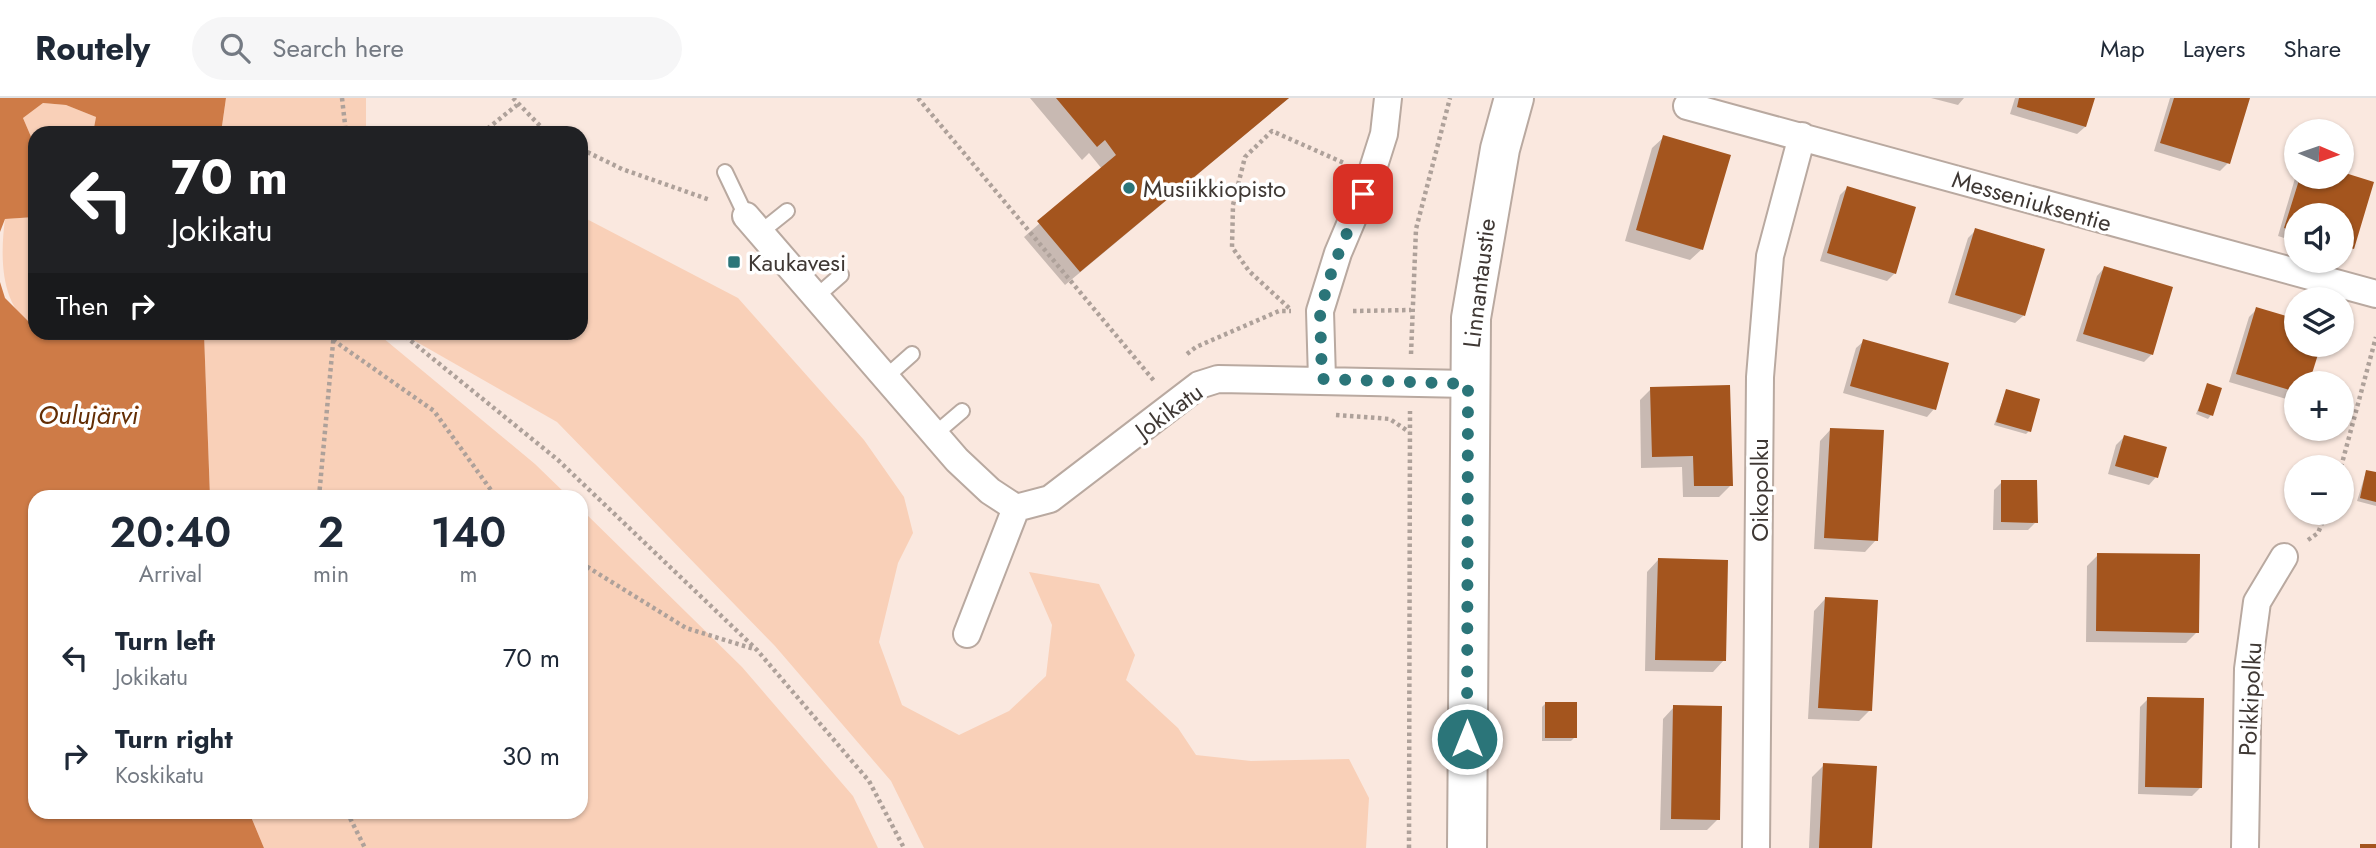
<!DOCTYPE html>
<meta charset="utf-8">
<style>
:root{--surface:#fff;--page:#f6f6f7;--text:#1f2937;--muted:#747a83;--line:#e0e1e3}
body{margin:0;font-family:Jost,sans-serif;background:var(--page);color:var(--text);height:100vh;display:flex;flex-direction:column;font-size:26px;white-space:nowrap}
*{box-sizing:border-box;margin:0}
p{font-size:23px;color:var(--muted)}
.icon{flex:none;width:38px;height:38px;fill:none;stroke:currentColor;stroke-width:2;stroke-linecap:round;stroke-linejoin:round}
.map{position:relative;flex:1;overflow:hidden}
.details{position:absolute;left:28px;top:392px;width:560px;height:329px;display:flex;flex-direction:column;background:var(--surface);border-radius:21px;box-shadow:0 2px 5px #0004}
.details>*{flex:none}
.banner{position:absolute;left:28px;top:28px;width:560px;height:214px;border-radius:21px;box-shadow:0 2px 5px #0004;background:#202124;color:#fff;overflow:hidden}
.needle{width:46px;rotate:92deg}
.controls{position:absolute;left:2284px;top:21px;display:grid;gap:14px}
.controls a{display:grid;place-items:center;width:70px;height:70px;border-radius:50%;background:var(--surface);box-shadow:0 2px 5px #0004;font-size:35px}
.pin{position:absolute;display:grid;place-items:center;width:60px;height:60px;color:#fff;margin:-30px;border-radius:14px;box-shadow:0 4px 10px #0006}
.me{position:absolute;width:77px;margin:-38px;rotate:0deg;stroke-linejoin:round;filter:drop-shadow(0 0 5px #0008)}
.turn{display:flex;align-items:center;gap:24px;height:147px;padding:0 28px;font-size:32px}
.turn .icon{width:91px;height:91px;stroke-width:2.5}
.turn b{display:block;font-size:49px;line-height:60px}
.then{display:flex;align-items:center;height:66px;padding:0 28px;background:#0003;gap:14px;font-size:26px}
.eta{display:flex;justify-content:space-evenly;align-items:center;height:119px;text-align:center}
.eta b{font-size:42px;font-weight:600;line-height:49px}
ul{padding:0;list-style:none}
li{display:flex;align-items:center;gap:21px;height:98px;padding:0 28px}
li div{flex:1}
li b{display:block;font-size:26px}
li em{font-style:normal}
header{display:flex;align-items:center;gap:42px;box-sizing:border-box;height:98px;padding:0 35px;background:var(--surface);border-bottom:2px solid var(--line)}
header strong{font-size:33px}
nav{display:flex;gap:38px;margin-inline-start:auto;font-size:24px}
.search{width:490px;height:63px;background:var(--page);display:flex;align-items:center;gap:18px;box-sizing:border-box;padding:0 24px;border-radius:38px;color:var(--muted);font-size:26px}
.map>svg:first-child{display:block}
.green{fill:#f9d0b8}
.water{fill:#ce7b47}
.shadow{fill:#0003}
.building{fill:#a4551e}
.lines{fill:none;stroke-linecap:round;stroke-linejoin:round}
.lane-casing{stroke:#b9a9a0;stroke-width:18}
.street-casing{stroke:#b9a9a0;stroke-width:30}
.secondary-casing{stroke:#b9a9a0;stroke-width:42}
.path{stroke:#aea19a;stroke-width:4.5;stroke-dasharray:3.5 3.5;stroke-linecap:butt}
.lane{stroke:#fff;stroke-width:14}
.street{stroke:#fff;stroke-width:26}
.secondary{stroke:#fff;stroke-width:38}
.route{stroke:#2b7579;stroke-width:12;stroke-dasharray:0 21.6}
.poi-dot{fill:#2b7579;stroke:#fff;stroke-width:2.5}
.labels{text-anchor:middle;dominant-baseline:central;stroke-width:7;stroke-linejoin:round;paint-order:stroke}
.poi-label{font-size:24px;fill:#3f3834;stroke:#fff;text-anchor:start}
.street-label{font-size:24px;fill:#3f3834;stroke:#fff}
.water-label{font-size:26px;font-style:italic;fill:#632d04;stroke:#fff}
</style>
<header>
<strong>Routely</strong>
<div class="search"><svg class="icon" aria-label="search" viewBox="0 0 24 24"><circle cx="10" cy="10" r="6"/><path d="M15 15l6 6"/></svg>Search here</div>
<nav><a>Map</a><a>Layers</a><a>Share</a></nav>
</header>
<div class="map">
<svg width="2376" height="750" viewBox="0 0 2376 750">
<rect width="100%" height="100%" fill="#fae8df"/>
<!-- green -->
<path class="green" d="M226,0h140v35h-145z
M43,5l23,2 30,12 -3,16h-58v13l-12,-28z
M581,118l157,82 126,142 40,57 9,36 -15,30 -19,79 23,63 57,30 50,-24 37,-35 6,-51 -23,-53 70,12 36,71 -9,25 52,48 18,27 55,6 98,-2 20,39 -3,50h-442l-33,-67 -116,-135 -218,-224 -156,-89 180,-1z
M35,119v111c-35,-21 -35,-71 -30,-109z
M204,235h173l158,131 34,33h-359z
M581,411l161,158 111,129 25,52h-614l-15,-36h332z"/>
<!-- water -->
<path class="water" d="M0,0h226l-5,35h-128l3,-16 -30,-12 -23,-2 -20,15 12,28v71l-30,2 -5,13z
M0,184l5,16 30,30v4l169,1 6,164h-175v315h214l15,36h-264z"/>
<!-- shadow -->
<path class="shadow" d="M1030,0h259l-224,187 -41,-48 78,-68 -13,-16 -7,7z
M1931,0h33l-6,7z
M2015,0h78l-8,29 -8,7 -67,-20z
M2170,0h78l-20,65 -8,8 -66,-20z
M1664,39l38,112 -12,11 -65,-19 27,-93z
M2342,76l30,9 -20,65 -8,8 -2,-1v-40h-46v27l-18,-6 18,-61 46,2z
M1847,90l48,85 -8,8 -67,-20 20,-66z
M1976,132l67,20 -20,66 -8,7 -67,-20 20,-65z
M2104,170l48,86 -8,8 -68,-21 21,-65z
M2257,211l39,12v24h23l-11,38h-12v19l-67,-20 20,-65z
M1864,243l70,68 -7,8 -84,-24 13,-45z
M2208,287l3,30 -3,4 -12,-5z
M1651,291l80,96 -12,12h-36l-1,-30 -41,1 -1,-68z
M2006,293l23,40 -3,3 -32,-9z
M1831,331l45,111 -11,12 -51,-3 6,-108z
M2124,339l32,40 -7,8 -41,-11 8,-29z
M2366,374l10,2v32l-19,-5z
M2002,384l34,40 -8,8h-35l1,-40z
M2098,457l99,77 -11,11 -100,-1 1,-76z
M1658,462l66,100 -11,12 -68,-1 2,-99z
M1825,501l45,111 -11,11 -51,-2 6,-108z
M2148,601l52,89 -8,8 -54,-2 2,-87z
M1546,605l29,34 -4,4h-29v-34z
M1674,609l44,112 -11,11h-47l3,-111z
M1824,667l47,83h-62l3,-71z"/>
<!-- building -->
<path class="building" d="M1056,0h233l-209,174 -43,-51 79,-66 -11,-15 -8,7z
M2019,0h76l-9,29 -69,-20z
M2174,0h76l-20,66 -70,-21z
M1663,37l68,20 -28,95 -67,-20z
M2342,74l32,10 -20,67 -12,-4v-30h-46v17l-12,-4 16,-51h42z
M1847,88l69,21 -20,67 -69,-21z
M1975,130l70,21 -20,67 -70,-21z
M2104,168l69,21 -20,68 -70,-21z
M2256,209l40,12v26h25l-12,38h-13v9l-60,-18z
M1863,241l86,24 -13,47 -86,-24z
M2207,285l15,5 -9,28 -15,-5z
M1730,287l3,101h-39l-1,-30 -41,1 -2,-70z
M2006,291l34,10 -9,33 -35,-10z
M1830,330l54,2 -6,111 -54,-3z
M2124,337l43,12 -9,31 -43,-12z
M2366,372l10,2v30l-16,-4z
M2001,382h36l1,43 -37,-1z
M2097,455l103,1 -1,79 -103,-2z
M1658,460l70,2 -2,101 -71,-1z
M1825,499l53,3 -6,111 -54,-3z
M2147,599l57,1 -2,90 -57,-1z
M1545,604h32v36h-32z
M1673,607l49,1 -2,114 -49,-1z
M1823,665l54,3 -5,82h-53z
M2360,746h16v4h-16z"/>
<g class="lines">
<defs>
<path id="lane" d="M725,74l21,44
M762,133l25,-20
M817,198l24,-21
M886,279l26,-23
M935,336l27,-23"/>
<path id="street" d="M1687,8l689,188
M746,118l211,244 33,31 26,17
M1322,281l-2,-68 18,-58 33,-78 13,-41 4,-36
M967,536l49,-126 34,-9 149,-114 19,-6 250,5
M1756,750l4,-471 10,-121 32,-120
M2245,750l3,-179 9,-67 27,-45"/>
<path id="secondary" d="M1467,750l4,-530 29,-169 14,-51"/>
</defs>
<!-- lane casing -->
<use href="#lane" class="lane-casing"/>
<!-- street casing -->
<use href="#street" class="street-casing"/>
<!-- secondary casing -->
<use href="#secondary" class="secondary-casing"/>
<!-- path -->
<path class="path" d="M342,0l4,35
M513,0l34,35
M918,0l237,284
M482,35l35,-28
M581,51l41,20 88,31
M1289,210l-40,-37 -17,-24 1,-42 12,-48 27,-26 72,32
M1353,213l58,-1
M400,234l158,128 199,190 112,131 35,67
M333,242l101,71 62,86
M1187,256l9,-7 83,-36h12
M1411,256l5,-125 34,-131
M1336,317l54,4 19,13
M2341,369l35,-130
M319,399l15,-165
M2308,442l10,-7 8,-20
M581,465l105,65 68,21
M347,714l18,36
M1409,750l1,-437"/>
<!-- lane -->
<use href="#lane" class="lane"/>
<!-- street -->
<use href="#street" class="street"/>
<!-- secondary -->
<use href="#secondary" class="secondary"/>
</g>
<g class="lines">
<!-- route -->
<path class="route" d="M1363,96l-30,73 -13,44 2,68 146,5 -1,355"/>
</g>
<!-- markers -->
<g class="poi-dot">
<circle cx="1129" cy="90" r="7"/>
<rect x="727" y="157" width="14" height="14" rx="3.5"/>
</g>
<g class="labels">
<!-- poi labels -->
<g class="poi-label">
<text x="1143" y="90">Musiikkiopisto</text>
<text x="748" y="164">Kaukavesi</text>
</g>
<!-- street labels -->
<g class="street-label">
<text transform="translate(2032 103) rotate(16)">Messeniuksentie</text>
<text transform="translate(1479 185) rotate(-83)">Linnantaustie</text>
<text transform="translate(1169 313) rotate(-36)">Jokikatu</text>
<text transform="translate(1759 392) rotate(-90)">Oikopolku</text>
<text transform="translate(2250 601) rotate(-87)">Poikkipolku</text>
</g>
<!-- water labels -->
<g class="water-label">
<text x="88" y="317">Oulujärvi</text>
</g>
</g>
</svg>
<div class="controls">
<a><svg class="needle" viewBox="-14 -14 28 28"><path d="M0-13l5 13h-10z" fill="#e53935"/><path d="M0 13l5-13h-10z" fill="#747a83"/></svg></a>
<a><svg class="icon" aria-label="sound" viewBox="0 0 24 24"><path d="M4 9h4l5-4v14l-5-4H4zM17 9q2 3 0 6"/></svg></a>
<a><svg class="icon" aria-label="layers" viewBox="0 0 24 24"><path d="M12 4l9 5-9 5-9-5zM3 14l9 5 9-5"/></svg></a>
<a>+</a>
<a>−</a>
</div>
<div class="pin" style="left:1363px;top:96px;background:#d93025"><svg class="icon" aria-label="arrive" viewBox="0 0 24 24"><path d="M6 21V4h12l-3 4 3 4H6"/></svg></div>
<svg class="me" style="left:1467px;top:641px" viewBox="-20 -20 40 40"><circle r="17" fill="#2b7579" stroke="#fff" stroke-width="3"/><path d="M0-11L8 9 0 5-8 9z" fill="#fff"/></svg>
<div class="banner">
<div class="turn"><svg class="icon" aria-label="left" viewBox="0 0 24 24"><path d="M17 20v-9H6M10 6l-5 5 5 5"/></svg><div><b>70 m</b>Jokikatu</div></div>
<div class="then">Then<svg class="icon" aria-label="right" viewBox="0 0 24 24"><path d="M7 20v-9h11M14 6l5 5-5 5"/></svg></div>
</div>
<section class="details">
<div class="eta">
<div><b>20:40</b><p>Arrival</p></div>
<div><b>2</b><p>min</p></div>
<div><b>140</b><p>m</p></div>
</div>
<ul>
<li><svg class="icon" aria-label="left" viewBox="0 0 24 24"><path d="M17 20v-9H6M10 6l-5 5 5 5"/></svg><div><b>Turn left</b><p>Jokikatu</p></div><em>70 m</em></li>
<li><svg class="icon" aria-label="right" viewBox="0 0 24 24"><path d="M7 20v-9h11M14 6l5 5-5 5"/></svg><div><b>Turn right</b><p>Koskikatu</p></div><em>30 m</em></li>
</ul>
</section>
</div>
